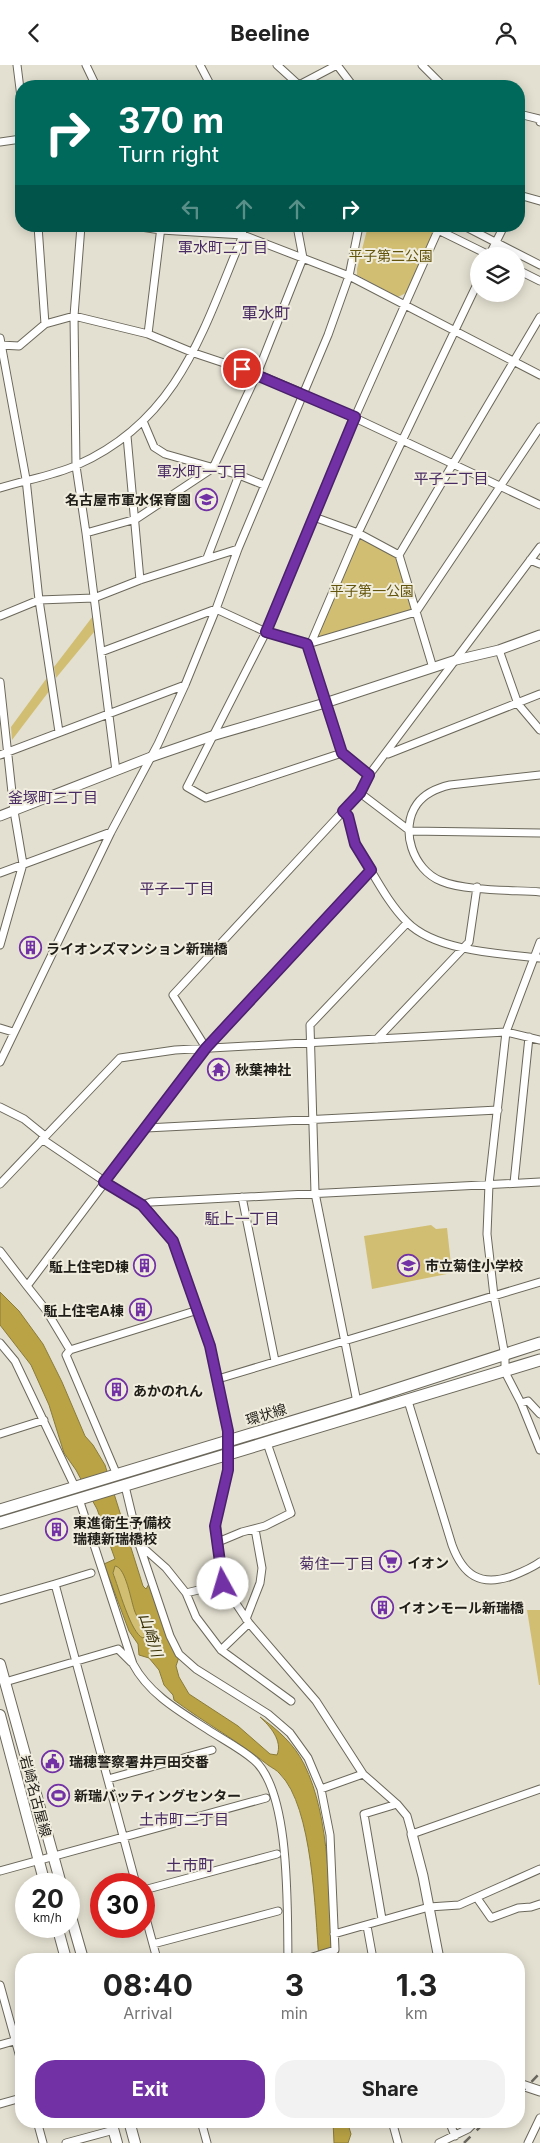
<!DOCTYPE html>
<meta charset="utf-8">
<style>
:root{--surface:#fff;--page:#f2f2f2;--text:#222;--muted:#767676;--accent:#7231a5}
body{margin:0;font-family:Inter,"Noto Sans JP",sans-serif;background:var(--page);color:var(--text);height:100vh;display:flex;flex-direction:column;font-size:19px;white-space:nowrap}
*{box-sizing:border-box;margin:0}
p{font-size:16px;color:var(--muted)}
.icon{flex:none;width:28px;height:28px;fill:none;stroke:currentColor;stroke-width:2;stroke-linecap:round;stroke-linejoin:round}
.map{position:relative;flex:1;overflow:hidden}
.panel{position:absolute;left:15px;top:1888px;width:510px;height:175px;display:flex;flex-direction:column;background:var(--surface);border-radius:20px;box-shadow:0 2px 12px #0003}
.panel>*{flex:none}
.guide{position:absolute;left:15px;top:15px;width:510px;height:152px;border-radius:20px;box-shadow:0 2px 12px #0003;background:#00695c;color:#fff;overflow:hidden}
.controls{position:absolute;left:470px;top:182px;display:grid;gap:10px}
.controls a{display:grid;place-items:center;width:55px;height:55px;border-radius:50%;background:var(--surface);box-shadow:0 2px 12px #0003;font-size:25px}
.speed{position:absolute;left:15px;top:1808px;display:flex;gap:10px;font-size:25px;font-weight:700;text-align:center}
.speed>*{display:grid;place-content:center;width:65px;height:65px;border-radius:50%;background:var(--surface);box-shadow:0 2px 12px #0003;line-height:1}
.speed small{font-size:12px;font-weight:400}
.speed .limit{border:8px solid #d22;background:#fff;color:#111}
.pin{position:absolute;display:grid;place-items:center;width:42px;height:42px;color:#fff;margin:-21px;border:2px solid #fff;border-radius:50%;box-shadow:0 1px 5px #0007}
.me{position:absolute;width:55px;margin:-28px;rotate:354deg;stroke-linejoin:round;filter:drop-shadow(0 0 4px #0008)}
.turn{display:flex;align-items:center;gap:18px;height:105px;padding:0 20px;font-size:22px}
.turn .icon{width:65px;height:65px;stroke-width:2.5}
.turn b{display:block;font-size:35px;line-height:42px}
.lanes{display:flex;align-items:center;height:48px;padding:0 20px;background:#0003;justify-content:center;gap:25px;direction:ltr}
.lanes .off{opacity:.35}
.eta{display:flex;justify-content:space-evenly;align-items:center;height:85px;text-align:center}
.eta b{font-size:30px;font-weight:700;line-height:35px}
.action{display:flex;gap:10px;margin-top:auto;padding:10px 20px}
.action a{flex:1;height:58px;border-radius:20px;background:var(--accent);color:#fff;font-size:20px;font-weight:700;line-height:58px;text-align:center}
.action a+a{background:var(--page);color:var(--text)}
header{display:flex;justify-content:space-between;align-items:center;height:65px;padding:0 20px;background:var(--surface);font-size:22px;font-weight:700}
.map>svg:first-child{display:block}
.green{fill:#d1be72}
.water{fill:#b9a345;stroke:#8b7b38;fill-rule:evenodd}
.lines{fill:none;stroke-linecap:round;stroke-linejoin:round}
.minor-casing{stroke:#6b685b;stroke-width:9}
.tertiary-casing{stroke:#6b685b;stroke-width:11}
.secondary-casing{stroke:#6b685b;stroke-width:12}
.primary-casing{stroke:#6b685b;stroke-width:13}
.minor{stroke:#fff;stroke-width:7}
.tertiary{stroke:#fff;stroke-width:9}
.secondary{stroke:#fff;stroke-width:10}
.primary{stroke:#fff;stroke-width:11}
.rail{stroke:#6a675f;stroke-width:2.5;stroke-dasharray:9 9;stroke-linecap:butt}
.route-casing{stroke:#4a206b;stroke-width:12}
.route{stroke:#7231a5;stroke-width:9}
.labels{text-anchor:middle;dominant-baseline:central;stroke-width:4;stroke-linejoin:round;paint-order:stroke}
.park-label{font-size:14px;fill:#64550c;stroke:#f0edde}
.poi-label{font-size:14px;font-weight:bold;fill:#201e19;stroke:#f0edde;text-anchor:start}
.street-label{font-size:14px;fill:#201e19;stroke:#f0edde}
.neighbourhood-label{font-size:15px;fill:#492b64;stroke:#f0edde}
.water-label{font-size:15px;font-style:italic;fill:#393006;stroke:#f0edde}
.quarter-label{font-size:16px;fill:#492b64;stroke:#f0edde}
</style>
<header><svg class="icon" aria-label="back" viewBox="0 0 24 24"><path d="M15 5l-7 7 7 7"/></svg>Beeline<svg class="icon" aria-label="person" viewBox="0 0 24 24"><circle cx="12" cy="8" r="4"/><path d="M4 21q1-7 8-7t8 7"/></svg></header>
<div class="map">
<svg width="540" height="2078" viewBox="0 0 540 2078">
<rect width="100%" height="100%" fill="#e3e0d1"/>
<!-- green -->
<path class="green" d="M368,161h58l6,3 1,6 -27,58 -8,4 -41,-22v-6z
M358,471l40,21 16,55 -101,30z
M93,551l1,16 -38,46 -2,-11z
M49,610l1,15 -38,50 -1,-13z
M431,1160l5,4 11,-1 5,45 -80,16 -8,-53z
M117,1500c11,9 13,31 17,44 3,9 9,17 12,26l-3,3c-12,-3 -28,-56 -30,-69z
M527,1545h13v75h-1z"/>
<!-- water -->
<path class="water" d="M0,1227l19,19 24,33 19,38 23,54 8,9 12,20 38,121 3,3 3,-5 30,73 -3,9 3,11 10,17 49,32 32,28 7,1c6,-14 -7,-29 -17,-38 18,13 34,27 44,47 27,54 25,135 28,195h-13c-4,-46 -6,-152 -39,-185 -3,-4 -8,-6 -12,-9 -30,-24 -63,-42 -94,-65l-1,-5 -9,-10 -5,-15 -10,-12 -10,-3 -1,-11 -9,-13 -25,-67 11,-5 -18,-50 -21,-39 -12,-17 -15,-48 -18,-40 -31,-40zM115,1501c11,1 16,36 20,46 3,8 9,15 11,23l-3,3c-12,-4 -25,-52 -30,-65z
M333,2056h14l4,13 -3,9h-14z"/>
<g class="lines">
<defs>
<path id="minor" d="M17,0l4,32
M86,0l10,21
M200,0l11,21
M277,0l23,21
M422,0l21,21
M297,21l40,-21 16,21
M519,49l20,5 1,3
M0,77l21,-3
M519,130l21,6
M38,161l7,98
M81,161l-7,90 2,150 10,67
M134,161l27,4 82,5 106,41 191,99
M430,161l61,30
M464,161l76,39
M489,191l15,-30
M516,204l24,12
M148,269l13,-107
M0,273l26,141 13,121 20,132
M0,280l19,1 26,-22 29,-8 74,18 46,19 63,21 45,19 238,112
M143,356l11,26 11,7 74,21 25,10
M127,371l13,144
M0,423c25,-8 53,-12 77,-23 102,-45 126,-135 166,-230l-2,-9
M314,452l44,16 41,22 34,113
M399,490l141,-238
M207,493l32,-83
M530,495l10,4
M0,551l39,-16 55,-2 46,-18 98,-31
M311,578l105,-31 124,-185
M307,579l4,-1 47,-110 121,-253
M307,579l35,109 27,22
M499,585l19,54 22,26
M101,587l115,-43 50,23 41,12
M0,617l14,129 9,53 -23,81
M342,688l-136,45 -19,-11 79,-155 89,-215 85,-191
M388,689l152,-60
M0,690l185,-70
M116,706l-30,-238 50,-14 77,-51 44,-94 46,-116 -6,-32
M540,710l-90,10c-13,3 -25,8 -33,19 -18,25 -4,66 24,77 23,10 72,9 99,11
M360,728l50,38 130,2
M343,746c9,10 10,32 19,45 14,22 26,47 45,66 28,29 94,32 133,36
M0,808l111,-41
M540,877l-34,90 -17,152 -2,50 7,62 11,60v16l16,31 19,47
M0,963l13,4
M377,974l92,-97 8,-55
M206,983l165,-178
M0,997l111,-230 47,-88 27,-59 31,-76 22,-60 90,-214 21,-59 10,-50
M0,1042l24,12 21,17
M146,1063l352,-18
M42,1074l108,73 23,29 25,69
M514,1118l15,-146
M0,1119l120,-126 55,-8 331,-18 34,8
M242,1132l33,164
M142,1140l9,-3 389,-20
M0,1186l27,35
M0,1278l15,18 60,126
M70,1285l-24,-40 -19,-24 179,-238 -33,-53 187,-202 9,-18 171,-228
M218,1314l322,-97
M408,1336l44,144c11,30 28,42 60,31 10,-4 20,-8 28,-14
M357,1337l-42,-209 -5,-168 97,-102
M521,1338l7,-2 12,13
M0,1369l44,-14
M117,1410l-51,-120 4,-5 128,-40 12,36 18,85v39l-12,49 7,65 26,39 67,78 47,73 34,30 10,12 5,18 128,-45
M125,1421l14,58 31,92 9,18 17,15 72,45 22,19 18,25 13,31 9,46 5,115 -29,9
M79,1434l54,165c16,30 46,47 74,65 15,10 33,19 47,31 37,32 33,151 34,199
M218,1477l24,-10 23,-6 26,-13 -24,-70
M139,1479l27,24 20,25 10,24 25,33 70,51
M55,1519l36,-11
M186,1528l37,-9
M0,1535l55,-16 81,300
M246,1554l14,-36 2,-15 -7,-39
M221,1585l28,-27
M5,1617l113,-33 13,13
M108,1714l104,-29
M321,1724l42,-15
M0,1806l266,-73
M144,1825l133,-36
M477,1833l14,20 27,-10 13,-1 9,-3
M144,1846l13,48
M382,1854l-18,-105 33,-10
M367,1861l6,33
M334,1869l95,-27 30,-2 81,-36
M153,1879l125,-33
M0,1920l21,76
M0,1980l21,-6
M0,2039l21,-6
M37,2056l6,22
M201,2056l6,22
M392,2056l6,22
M449,2056l6,15
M66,2078l48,-13
M439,2078l29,-14 8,-8
M528,2078l12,-25"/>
<path id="tertiary" d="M0,751l151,-59 61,-21 113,-33 131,-43 43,-10 41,-15
M412,1769l11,42 16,83
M519,2019l21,7"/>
<path id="secondary" d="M0,1599l61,220
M0,1650l45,169
M69,1845l14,49
M57,1861l9,33
M111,2056l6,22
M129,2056l6,22"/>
<path id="primary" d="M0,1445l357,-108 183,-59
M0,1458l540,-163"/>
</defs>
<!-- minor casing -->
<use href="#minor" class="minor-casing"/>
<!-- tertiary casing -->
<use href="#tertiary" class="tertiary-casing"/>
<!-- secondary casing -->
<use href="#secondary" class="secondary-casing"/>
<!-- primary casing -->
<use href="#primary" class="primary-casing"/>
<!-- minor -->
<use href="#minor" class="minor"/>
<!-- tertiary -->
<use href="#tertiary" class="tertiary"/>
<!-- secondary -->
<use href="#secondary" class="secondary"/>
<!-- primary -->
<use href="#primary" class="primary"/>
<!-- rail -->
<path class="rail" d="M519,2030l21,-22
M464,2078l22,-22"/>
</g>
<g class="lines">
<defs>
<path id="route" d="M223,1519l-8,-58 13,-56v-39l-18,-85 -37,-105 -31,-36 -38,-23 102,-134 165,-178 -16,-26 -7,-28 -5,-5 17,-18 9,-18 -27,-22 -35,-109 -41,-12 89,-215 -113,-48"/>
</defs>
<!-- route casing -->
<use href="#route" class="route-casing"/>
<!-- route -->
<use href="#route" class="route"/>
</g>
<!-- icons -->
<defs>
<symbol id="school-ring" viewBox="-11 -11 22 22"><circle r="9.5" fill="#f0edde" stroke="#7231a5" stroke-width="1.5"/><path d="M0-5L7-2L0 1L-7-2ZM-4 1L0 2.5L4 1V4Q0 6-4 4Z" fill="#7231a5"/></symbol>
<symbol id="building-ring" viewBox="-11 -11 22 22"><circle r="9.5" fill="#f0edde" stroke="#7231a5" stroke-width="1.5"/><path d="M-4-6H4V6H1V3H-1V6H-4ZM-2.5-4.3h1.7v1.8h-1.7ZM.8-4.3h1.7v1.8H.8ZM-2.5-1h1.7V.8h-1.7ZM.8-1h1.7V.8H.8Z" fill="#7231a5"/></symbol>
<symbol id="temple-ring" viewBox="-11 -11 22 22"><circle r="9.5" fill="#f0edde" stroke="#7231a5" stroke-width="1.5"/><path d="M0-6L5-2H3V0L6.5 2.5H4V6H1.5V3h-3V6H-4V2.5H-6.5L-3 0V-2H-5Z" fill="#7231a5"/></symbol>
<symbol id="supermarket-ring" viewBox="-11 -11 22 22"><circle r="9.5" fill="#f0edde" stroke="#7231a5" stroke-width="1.5"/><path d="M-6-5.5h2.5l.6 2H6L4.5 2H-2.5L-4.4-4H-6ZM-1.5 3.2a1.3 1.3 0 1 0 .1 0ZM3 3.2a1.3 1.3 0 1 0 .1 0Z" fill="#7231a5"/></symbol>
<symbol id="civic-ring" viewBox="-11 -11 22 22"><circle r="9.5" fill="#f0edde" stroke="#7231a5" stroke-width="1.5"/><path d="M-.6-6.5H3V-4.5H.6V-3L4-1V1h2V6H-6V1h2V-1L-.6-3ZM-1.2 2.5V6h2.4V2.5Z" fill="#7231a5"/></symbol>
<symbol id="stadium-ring" viewBox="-11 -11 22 22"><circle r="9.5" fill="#f0edde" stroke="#7231a5" stroke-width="1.5"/><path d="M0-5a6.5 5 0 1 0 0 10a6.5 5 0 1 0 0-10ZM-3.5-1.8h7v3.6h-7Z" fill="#7231a5"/></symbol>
</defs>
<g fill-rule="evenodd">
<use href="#school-ring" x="194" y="422" width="25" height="25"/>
<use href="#building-ring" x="18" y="870" width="25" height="25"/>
<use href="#temple-ring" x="206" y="992" width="25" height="25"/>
<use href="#school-ring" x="396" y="1188" width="25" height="25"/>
<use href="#building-ring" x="132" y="1188" width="25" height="25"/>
<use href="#building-ring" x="128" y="1232" width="25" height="25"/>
<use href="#building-ring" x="104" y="1312" width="25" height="25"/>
<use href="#building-ring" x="44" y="1452" width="25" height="25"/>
<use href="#supermarket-ring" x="378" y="1484" width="25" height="25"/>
<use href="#building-ring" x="370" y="1530" width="25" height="25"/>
<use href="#civic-ring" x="40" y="1684" width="25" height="25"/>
<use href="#stadium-ring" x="46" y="1718" width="25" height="25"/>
</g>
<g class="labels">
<!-- park labels -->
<g class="park-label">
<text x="391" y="190">平子第二公園</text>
<text x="372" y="525">平子第一公園</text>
</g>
<!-- poi labels -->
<g class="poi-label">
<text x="191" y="434" text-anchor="end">名古屋市軍水保育園</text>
<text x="46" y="883">ライオンズマンション新瑞橋</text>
<text x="235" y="1004">秋葉神社</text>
<text x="425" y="1200">市立菊住小学校</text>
<text x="129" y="1201" text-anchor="end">駈上住宅D棟</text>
<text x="124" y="1245" text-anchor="end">駈上住宅A棟</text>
<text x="133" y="1325">あかのれん</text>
<text x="73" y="1457">東進衛生予備校<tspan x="73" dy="16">瑞穂新瑞橋校</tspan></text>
<text x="407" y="1497">イオン</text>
<text x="398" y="1542">イオンモール新瑞橋</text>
<text x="69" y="1696">瑞穂警察署井戸田交番</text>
<text x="74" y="1730">新瑞バッティングセンター</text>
</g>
<!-- street labels -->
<g class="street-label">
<text transform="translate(266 1349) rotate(-17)">環状線</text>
<text transform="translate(36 1731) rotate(75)">岩崎名古屋線</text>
</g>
<!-- neighbourhood labels -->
<g class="neighbourhood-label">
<text x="223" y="182">軍水町二丁目</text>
<text x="202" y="406">軍水町一丁目</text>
<text x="451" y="413">平子二丁目</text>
<text x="53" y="732">釜塚町二丁目</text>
<text x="177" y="823">平子一丁目</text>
<text x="242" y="1153">駈上一丁目</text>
<text x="337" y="1498">菊住一丁目</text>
<text x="184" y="1754">土市町二丁目</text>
</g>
<!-- water labels -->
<g class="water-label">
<text transform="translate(151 1570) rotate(72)">山崎川</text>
</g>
<!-- quarter labels -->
<g class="quarter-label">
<text x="266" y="248">軍水町</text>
<text x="190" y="1800">土市町</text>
</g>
</g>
</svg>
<div class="controls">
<a><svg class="icon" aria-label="layers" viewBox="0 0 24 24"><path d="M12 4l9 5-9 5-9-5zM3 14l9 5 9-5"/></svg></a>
</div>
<div class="speed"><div>20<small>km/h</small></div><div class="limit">30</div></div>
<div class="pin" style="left:242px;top:304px;background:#d93025"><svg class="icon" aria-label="arrive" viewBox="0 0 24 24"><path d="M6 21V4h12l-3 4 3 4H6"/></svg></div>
<svg class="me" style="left:223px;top:1519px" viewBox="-20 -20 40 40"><circle r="19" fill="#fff"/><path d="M0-13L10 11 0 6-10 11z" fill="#7231a5"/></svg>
<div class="guide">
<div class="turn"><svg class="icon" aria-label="right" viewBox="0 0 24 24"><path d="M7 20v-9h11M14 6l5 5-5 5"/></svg><div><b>370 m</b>Turn right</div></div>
<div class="lanes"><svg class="icon off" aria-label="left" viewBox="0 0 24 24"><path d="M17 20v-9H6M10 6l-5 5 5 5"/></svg><svg class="icon off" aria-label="ahead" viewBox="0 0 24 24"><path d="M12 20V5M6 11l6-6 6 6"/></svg><svg class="icon off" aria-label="ahead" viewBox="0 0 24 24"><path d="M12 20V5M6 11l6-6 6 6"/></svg><svg class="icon" aria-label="right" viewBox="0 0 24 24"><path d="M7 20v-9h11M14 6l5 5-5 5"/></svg></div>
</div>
<section class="panel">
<div class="eta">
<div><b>08:40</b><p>Arrival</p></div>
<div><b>3</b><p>min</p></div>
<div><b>1.3</b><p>km</p></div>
</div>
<div class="action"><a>Exit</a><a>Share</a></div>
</section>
</div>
